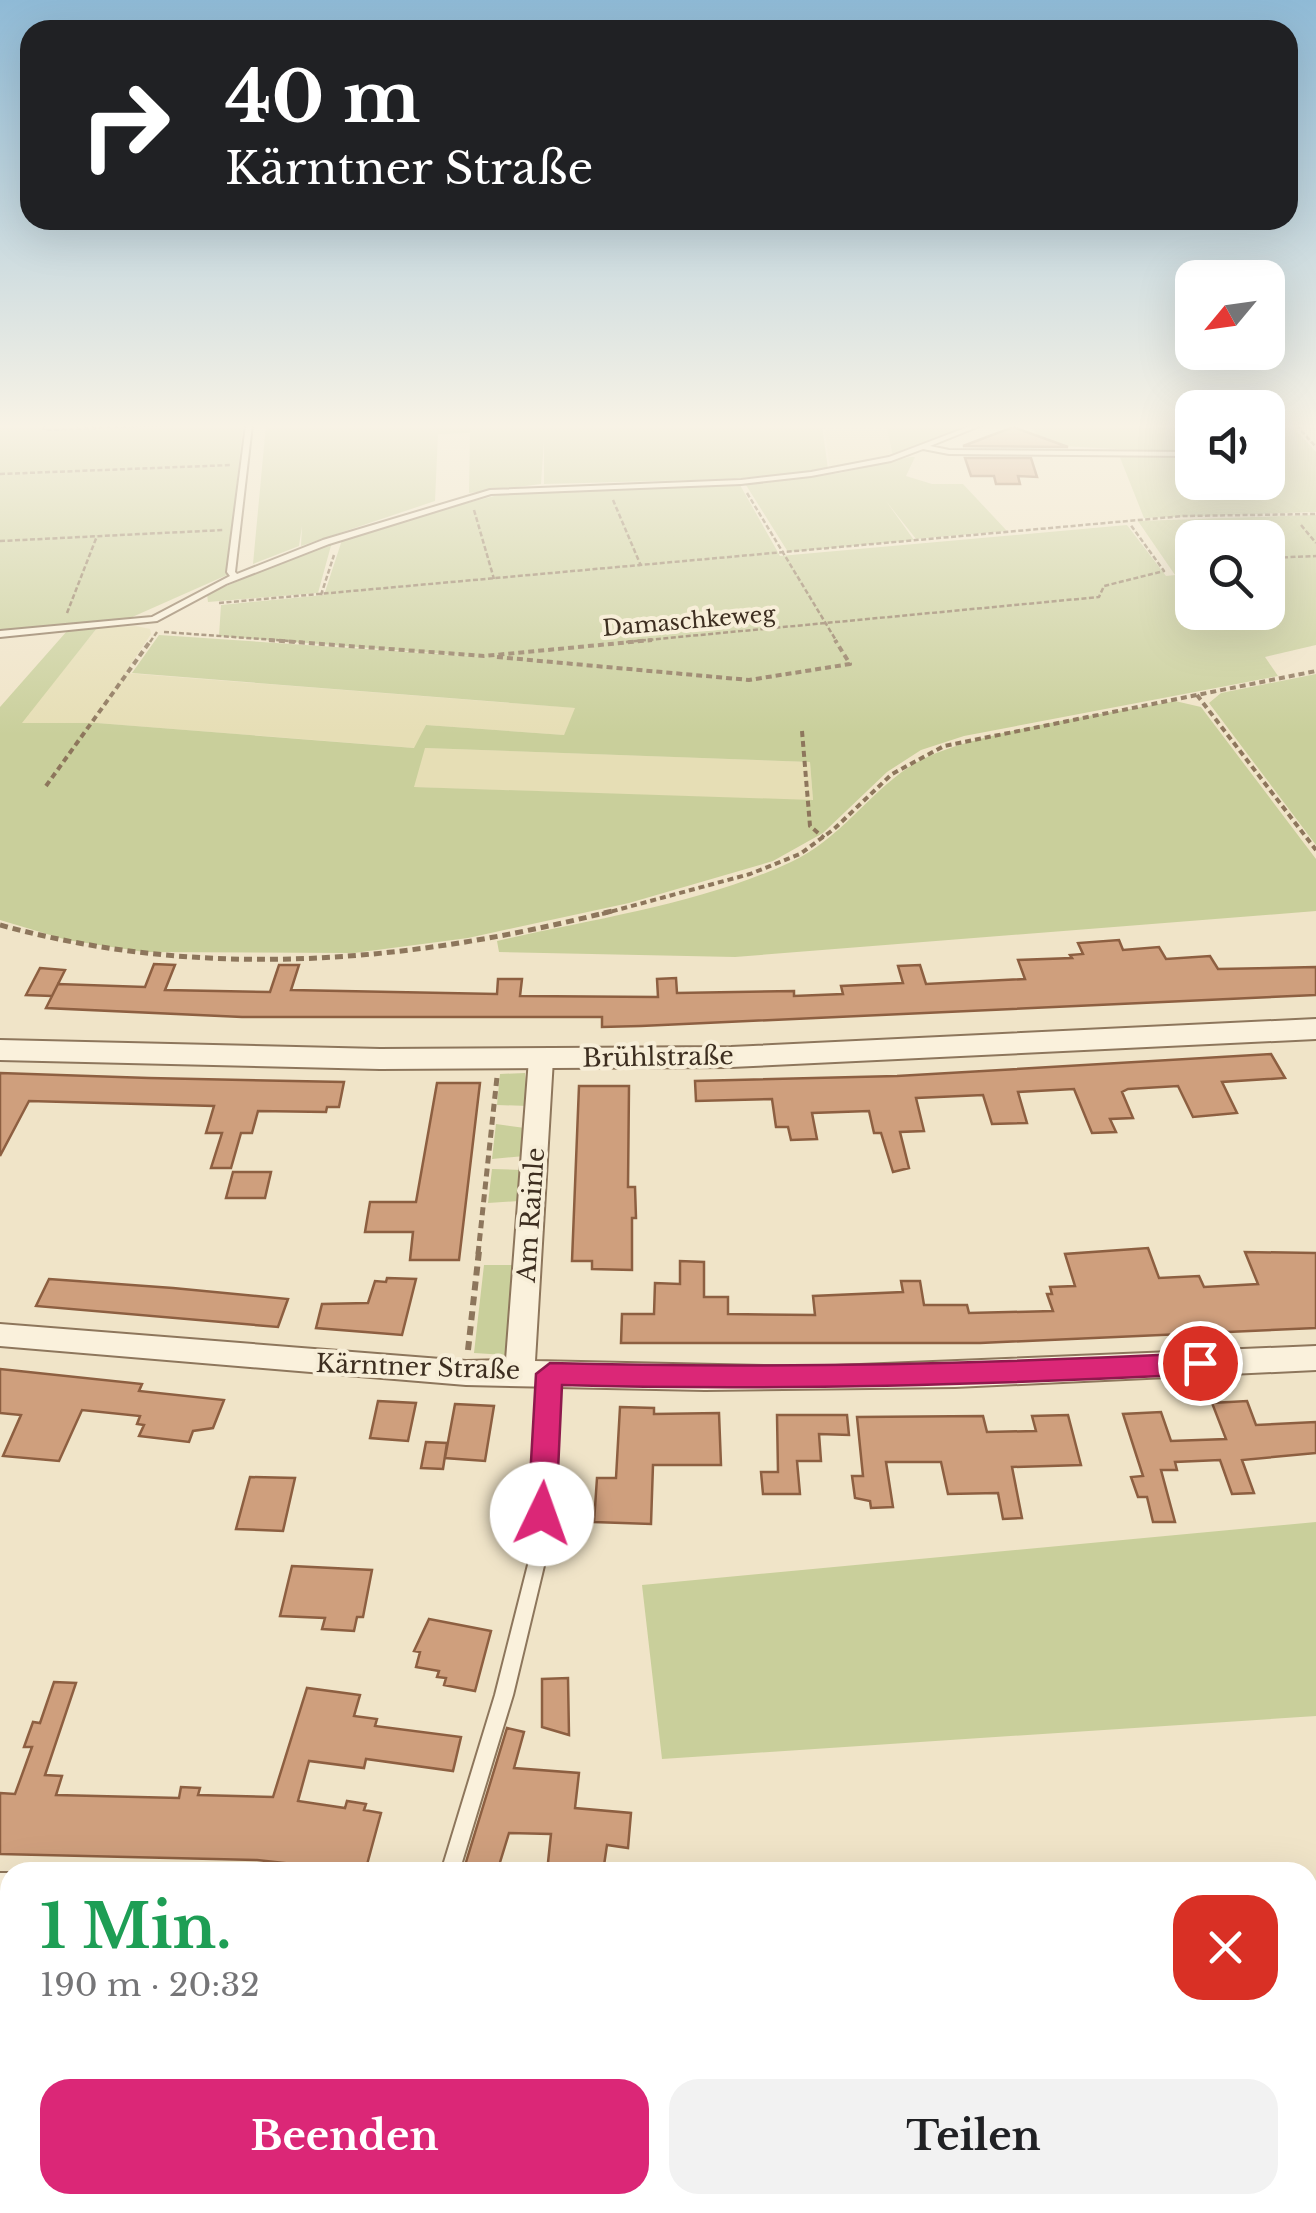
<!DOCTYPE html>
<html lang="de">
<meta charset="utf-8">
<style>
:root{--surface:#fff;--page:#f2f2f2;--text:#202124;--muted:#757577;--accent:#db2777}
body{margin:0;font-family:"Libre Baskerville",serif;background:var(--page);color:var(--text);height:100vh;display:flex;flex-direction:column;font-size:38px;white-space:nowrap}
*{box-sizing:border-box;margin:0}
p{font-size:32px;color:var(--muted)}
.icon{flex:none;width:55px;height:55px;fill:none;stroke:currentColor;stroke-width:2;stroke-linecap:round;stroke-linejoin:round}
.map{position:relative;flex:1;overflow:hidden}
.details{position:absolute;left:0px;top:1862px;width:1318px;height:352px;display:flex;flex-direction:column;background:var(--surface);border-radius:30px 30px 0 0;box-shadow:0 10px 40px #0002}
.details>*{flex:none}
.guide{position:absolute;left:20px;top:20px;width:1278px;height:210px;border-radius:30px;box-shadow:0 10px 40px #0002;background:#202124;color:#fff;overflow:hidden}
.needle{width:65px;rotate:241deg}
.controls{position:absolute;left:1175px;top:260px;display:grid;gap:20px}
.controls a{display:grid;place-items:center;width:110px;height:110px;border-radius:20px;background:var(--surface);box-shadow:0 10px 40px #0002;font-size:50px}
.pin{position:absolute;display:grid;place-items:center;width:85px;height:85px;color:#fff;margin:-42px;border:5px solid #fff;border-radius:50%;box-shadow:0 2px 10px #0007}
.me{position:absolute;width:110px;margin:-55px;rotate:3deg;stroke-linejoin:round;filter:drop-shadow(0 0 8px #0008)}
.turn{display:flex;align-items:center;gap:35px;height:210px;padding:0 40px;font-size:45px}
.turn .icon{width:130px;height:130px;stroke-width:2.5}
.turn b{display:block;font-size:70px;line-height:85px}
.round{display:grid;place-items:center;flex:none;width:105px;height:105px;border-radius:30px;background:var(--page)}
.summary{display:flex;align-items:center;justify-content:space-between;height:170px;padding:0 40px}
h1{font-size:60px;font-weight:700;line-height:75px;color:#1e9e55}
.cta{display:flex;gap:20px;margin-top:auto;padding:20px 40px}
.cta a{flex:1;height:115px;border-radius:30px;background:var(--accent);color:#fff;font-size:40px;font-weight:700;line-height:115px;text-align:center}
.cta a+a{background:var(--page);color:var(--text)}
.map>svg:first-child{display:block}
.farmland{fill:#e6deb5}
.green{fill:#c9cf9b;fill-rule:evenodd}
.building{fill:#cf9f7d;stroke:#8d5f41;stroke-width:2.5}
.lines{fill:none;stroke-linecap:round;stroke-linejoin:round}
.service-casing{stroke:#8d765c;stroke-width:4}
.minor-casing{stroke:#8d765c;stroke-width:4}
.tertiary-casing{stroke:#8d765c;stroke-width:4}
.path-far3{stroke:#8d765c;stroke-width:2.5;stroke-dasharray:5 2.5;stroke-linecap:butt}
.path-far2{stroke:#8d765c;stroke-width:4;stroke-dasharray:6 4;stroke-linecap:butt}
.path-far1{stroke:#8d765c;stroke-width:5;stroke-dasharray:8 5;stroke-linecap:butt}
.path{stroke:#8d765c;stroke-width:6;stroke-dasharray:9 6;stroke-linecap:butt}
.service{fill:#faf1dc;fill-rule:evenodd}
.minor{fill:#faf1dc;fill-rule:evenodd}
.tertiary{fill:#faf1dc;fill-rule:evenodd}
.route{fill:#db2777;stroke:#8e194d;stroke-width:2.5}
.labels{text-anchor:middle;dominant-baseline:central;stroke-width:8;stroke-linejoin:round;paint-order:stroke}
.far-street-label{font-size:22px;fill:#3d2e20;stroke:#f7eed8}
.street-label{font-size:25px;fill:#3d2e20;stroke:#f7eed8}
</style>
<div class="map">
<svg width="1316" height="2213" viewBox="0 0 1316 2213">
<rect width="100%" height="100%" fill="#f0e4c8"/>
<!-- farmland -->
<path class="farmland" d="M824,425h62l7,31 -63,13z
M136,626l14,3 1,5 -26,39 451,35 -12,27 -138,-10 -11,23 -318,-25h-76l76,-95z
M424,748l386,14 3,39 -400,-14z"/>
<!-- green -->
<path class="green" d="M0,425h243l-16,150 -97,43 -130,13z
M266,425h556l6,44 -95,10 -189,5v-44l-3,44 -72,9 1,-60 -32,1 -3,67 -134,45 1,-20 -3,20 -46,18z
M886,425h86l-79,31z
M1030,425h162v57h76v-55l24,-1 24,26v60l-172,6 -25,-63 71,-2 -146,-8z
M910,457h5l-9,19 26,8h31l44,47 -91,8 -30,-38 28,39 -126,12 -42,-67 94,-12z
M740,485l40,71 347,-31 39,51 9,-1 -37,-54 178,-6v130l-51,12 13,19 -314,60 -43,14 -34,22 -64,61 -50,28 -144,42 -161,35 -114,15 -210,-1 -77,-12 -67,-20v-213l67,-76 30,-3 -75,95h75l317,25 12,-23 138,10 11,-27 -443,-35 27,-38 338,23 -278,-22 2,-31 103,-10 18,-55 47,-17 117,-30zM1192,538h76v74h-76zM425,748l385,14 3,38 -399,-13z
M332,542l-14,51 -110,9 -1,-8z
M1316,674v171l-107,-142 12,-10z
M1175,701l26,6 115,152v52l-581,46 -236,-5 -2,-11c96,-22 204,-37 294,-79 49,-23 75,-66 118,-95 52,-35 200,-53 266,-66z
M525,1073l3,33 -31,-1 3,-31z
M496,1124l29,4v28l-33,3z
M492,1169l30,1 -3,31 -31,2z
M484,1265h31l-9,90 -32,-2z
M1316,1522v194l-654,43 -20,-174z"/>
<!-- building -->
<path class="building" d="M1013,427l55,20 -105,-1z
M965,458h66l6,19 -19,-1 2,8h-24l-2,-8h-23z
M1119,940l4,10 36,-3 7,12 44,-3 8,13 98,-2v28l-675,31 -39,1v-10h-360l-196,-9 12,-24 87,3 9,-23 21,1 -10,25 105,2 9,-27h20l-8,25 206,4 1,-15h24l-2,17 138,1 -1,-18 19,-1 1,15 117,-2v5l49,-2 -2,-8 62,-3 -5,-17 22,-1 6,19 99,-5 -7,-19 54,-2 -2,-3 13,-1 -5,-11z
M40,968l25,2 -13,26 -26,-1z
M1271,1054l14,24 -63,4 15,31 -44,4 -15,-31 -50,3 -6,3 11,26 -23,1 6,13 -24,1 -18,-44 -56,3 9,31 -35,1 -9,-29 -67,3 8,33 -24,1 9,36 -16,4 -12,-39h-7l-5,-22 -57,2 5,26 -26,1 -3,-13h-12l-4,-28 -76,2 -1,-20 202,-5z
M0,1073l149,5 195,4 -5,25h-12l-1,5 -68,-1 -6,22h-11l-10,35h-20l11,-35h-16l8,-27 -185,-5 -29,55z
M437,1083h43l-21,177h-49l3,-28h-48l5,-30h46z
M579,1086h50l-1,101h7l1,31h-4v52l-40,-1v-8h-20z
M233,1172h38l-6,26h-39z
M1148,1248l11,30 40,-2 5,11 54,-3 -13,-32 71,1v75l-336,15h-359l1,-29h32l1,-31 25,1v-23l24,1v35h24v17l87,1 -2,-19 90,-4 -2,-11h19l4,24h43l2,8 84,-2 -6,-17h5l-2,-7 25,-1 -10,-32z
M387,1278l29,1 -14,56 -86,-7 6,-24 46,-1 7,-22 11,1z
M49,1279l124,9 115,11 -10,28 -242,-21z
M0,1369l142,15 -3,7 85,9 -11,28 -20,3 -4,11 -50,-6 5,-11 -7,-1 3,-8 -58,-6 -23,51 -56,-5 18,-41 -21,-2z
M378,1401l38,2 -8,38 -38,-3z
M1247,1401l9,24 60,-3v31l-74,7 12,33 -22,1 -12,-34 -45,2 2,8h-16l14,52h-22l-6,-25h-9l-7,-20 12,-1 -20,-62 38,-2 10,29 55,-2 -14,-36z
M455,1404l39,2 -9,55 -40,-3z
M620,1407l34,1v6l65,-1 2,52h-68l-2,59 -57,-2 3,-44h19z
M777,1415h70l2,20 -30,-1 2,27h-24l3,33h-37l-2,-22h17z
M1068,1415l13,50 -69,2 10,51 -19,1 -5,-26 -50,1 -7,-32h-55l7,45 -22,1 -1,-7 -15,-3 -3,-22h11l-6,-59 126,-1 4,16 49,-1 -4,-15z
M426,1442l21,1 -4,26 -22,-1z
M250,1477l45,1 -12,53 -47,-2z
M292,1566l80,4 -9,47h-6l-3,14 -32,-2 3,-11 -45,-2z
M429,1619l62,12 -16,60 -31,-6 2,-7 -9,-1 2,-6 -23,-4 4,-15 -6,-1z
M568,1678l1,57 -27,-8v-48z
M54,1682l22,1 -31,92 17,1 -6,19 123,3 2,-11 19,1 -2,7 75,2 34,-109 53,7 -6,21 23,3 -2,7 86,11 -8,34 -87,-12 -2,9 -55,-7 -11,40 47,7 2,-7 19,3 -2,6 17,3 -16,59 -108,-12 -257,-6v-61l15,1 17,-47h-8l9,-25 7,1z
M507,1728l17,4 -10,36 65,5 -4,35 56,5 -3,35 -21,-3 -4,27h-56l4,-38 -42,-1 -12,39h-34z"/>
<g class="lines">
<defs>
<path id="service" d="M246,425h6l-17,147 2,2 86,-34 167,-50 251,-10 70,-8 78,-15 84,-32h9l-52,21 19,4 240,2 3,2 -3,2 -240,-2 -26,-5 -32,12 -80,15 -70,8 -250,10 -162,50 -103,40 -69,37 -157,16v-6l152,-14 78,-41 -3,-4z
M550,1368l5,2 2,4 -9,175 -35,146 -54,177h-18l54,-177 37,-146 11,-175 2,-4z"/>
<path id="minor" d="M541,1051l12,8 -18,302 276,6 505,-21v24l-361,17 -250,3 -239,-5 -466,-39v-22l466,37 40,-1 23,-301z
M0,1873h10v38h-10z
M1308,2121h8v42h-8z
M415,2205h42l-1,8h-44z"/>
<path id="tertiary" d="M1316,1019v20l-585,28 -351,2 -380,-9v-20l380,9 351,-2z"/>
</defs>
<!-- service casing -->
<use href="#service" class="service-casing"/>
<!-- minor casing -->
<use href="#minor" class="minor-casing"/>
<!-- tertiary casing -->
<use href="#tertiary" class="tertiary-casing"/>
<!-- path-far3 -->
<path class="path-far3" d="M43,425l1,5 125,-5
M1296,425l20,22
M0,474l232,-9
M747,493l90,149
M613,500l28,66
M474,510l20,69
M1301,525l15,18
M0,541l223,-11
M1268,558l48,-2
M1186,560h6
M321,595l13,-40
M219,603l964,-87 133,-2
M67,613l30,-77
M164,632l139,10
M150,642l7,-10
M626,642l473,-45 5,-11 60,-15 -34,-47"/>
<!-- path-far2 -->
<path class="path-far2" d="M269,640l215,16 168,-16
M497,657l252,23 101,-16 -15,-24
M1197,695l119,155
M802,731l8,95 14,12
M46,786l105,-146
M602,914l148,-40 50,-20 34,-25 58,-55 52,-28 372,-75"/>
<!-- path-far1 -->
<path class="path-far1" d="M0,925c204,56 408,38 612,-14
M478,1254l19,-177"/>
<!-- path -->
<path class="path" d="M468,1350l11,-99"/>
<!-- service -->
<use href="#service" class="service"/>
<!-- minor -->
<use href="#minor" class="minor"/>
<!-- tertiary -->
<use href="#tertiary" class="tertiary"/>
</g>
<!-- sky -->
<linearGradient id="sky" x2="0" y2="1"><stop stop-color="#8fbad6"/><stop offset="0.58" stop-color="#f8f3e6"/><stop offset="1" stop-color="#f8f3e6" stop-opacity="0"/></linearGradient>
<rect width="1316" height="735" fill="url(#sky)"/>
<!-- route -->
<path class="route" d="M1200,1353l13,10 -13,11c-213,11 -424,17 -638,11l-6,129 -4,9 -10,3 -10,-3 -4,-9 8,-140 14,-11c217,6 432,1 650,-10z"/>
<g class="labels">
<!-- far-street labels -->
<g class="far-street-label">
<text transform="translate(689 621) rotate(-5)">Damaschkeweg</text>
</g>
<!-- street labels -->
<g class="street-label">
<text transform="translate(658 1057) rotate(-1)">Brühlstraße</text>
<text transform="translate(531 1215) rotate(-86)">Am Rainle</text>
<text transform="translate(418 1367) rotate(2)">Kärntner Straße</text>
</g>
</g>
</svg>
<div class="controls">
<a><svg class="needle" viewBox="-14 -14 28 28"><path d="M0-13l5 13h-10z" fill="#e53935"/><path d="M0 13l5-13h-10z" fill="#757577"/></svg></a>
<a><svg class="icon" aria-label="sound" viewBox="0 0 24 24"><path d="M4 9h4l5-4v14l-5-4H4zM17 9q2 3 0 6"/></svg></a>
<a><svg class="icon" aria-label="search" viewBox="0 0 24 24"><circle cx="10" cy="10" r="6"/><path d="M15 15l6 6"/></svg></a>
</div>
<div class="pin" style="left:1200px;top:1363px;background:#d93025"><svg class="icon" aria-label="arrive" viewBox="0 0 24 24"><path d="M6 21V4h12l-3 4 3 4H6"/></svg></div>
<svg class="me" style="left:542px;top:1514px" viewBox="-20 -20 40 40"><circle r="19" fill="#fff"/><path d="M0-13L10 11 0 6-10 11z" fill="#db2777"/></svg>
<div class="guide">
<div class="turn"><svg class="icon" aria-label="right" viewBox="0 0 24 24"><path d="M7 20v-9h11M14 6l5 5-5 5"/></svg><div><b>40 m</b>Kärntner Straße</div></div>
</div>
<section class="details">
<div class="summary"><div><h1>1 Min.</h1><p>190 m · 20:32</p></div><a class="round" style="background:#d93025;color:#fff"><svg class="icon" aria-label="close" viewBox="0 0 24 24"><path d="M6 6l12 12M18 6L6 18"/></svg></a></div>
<div class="cta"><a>Beenden</a><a>Teilen</a></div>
</section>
</div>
